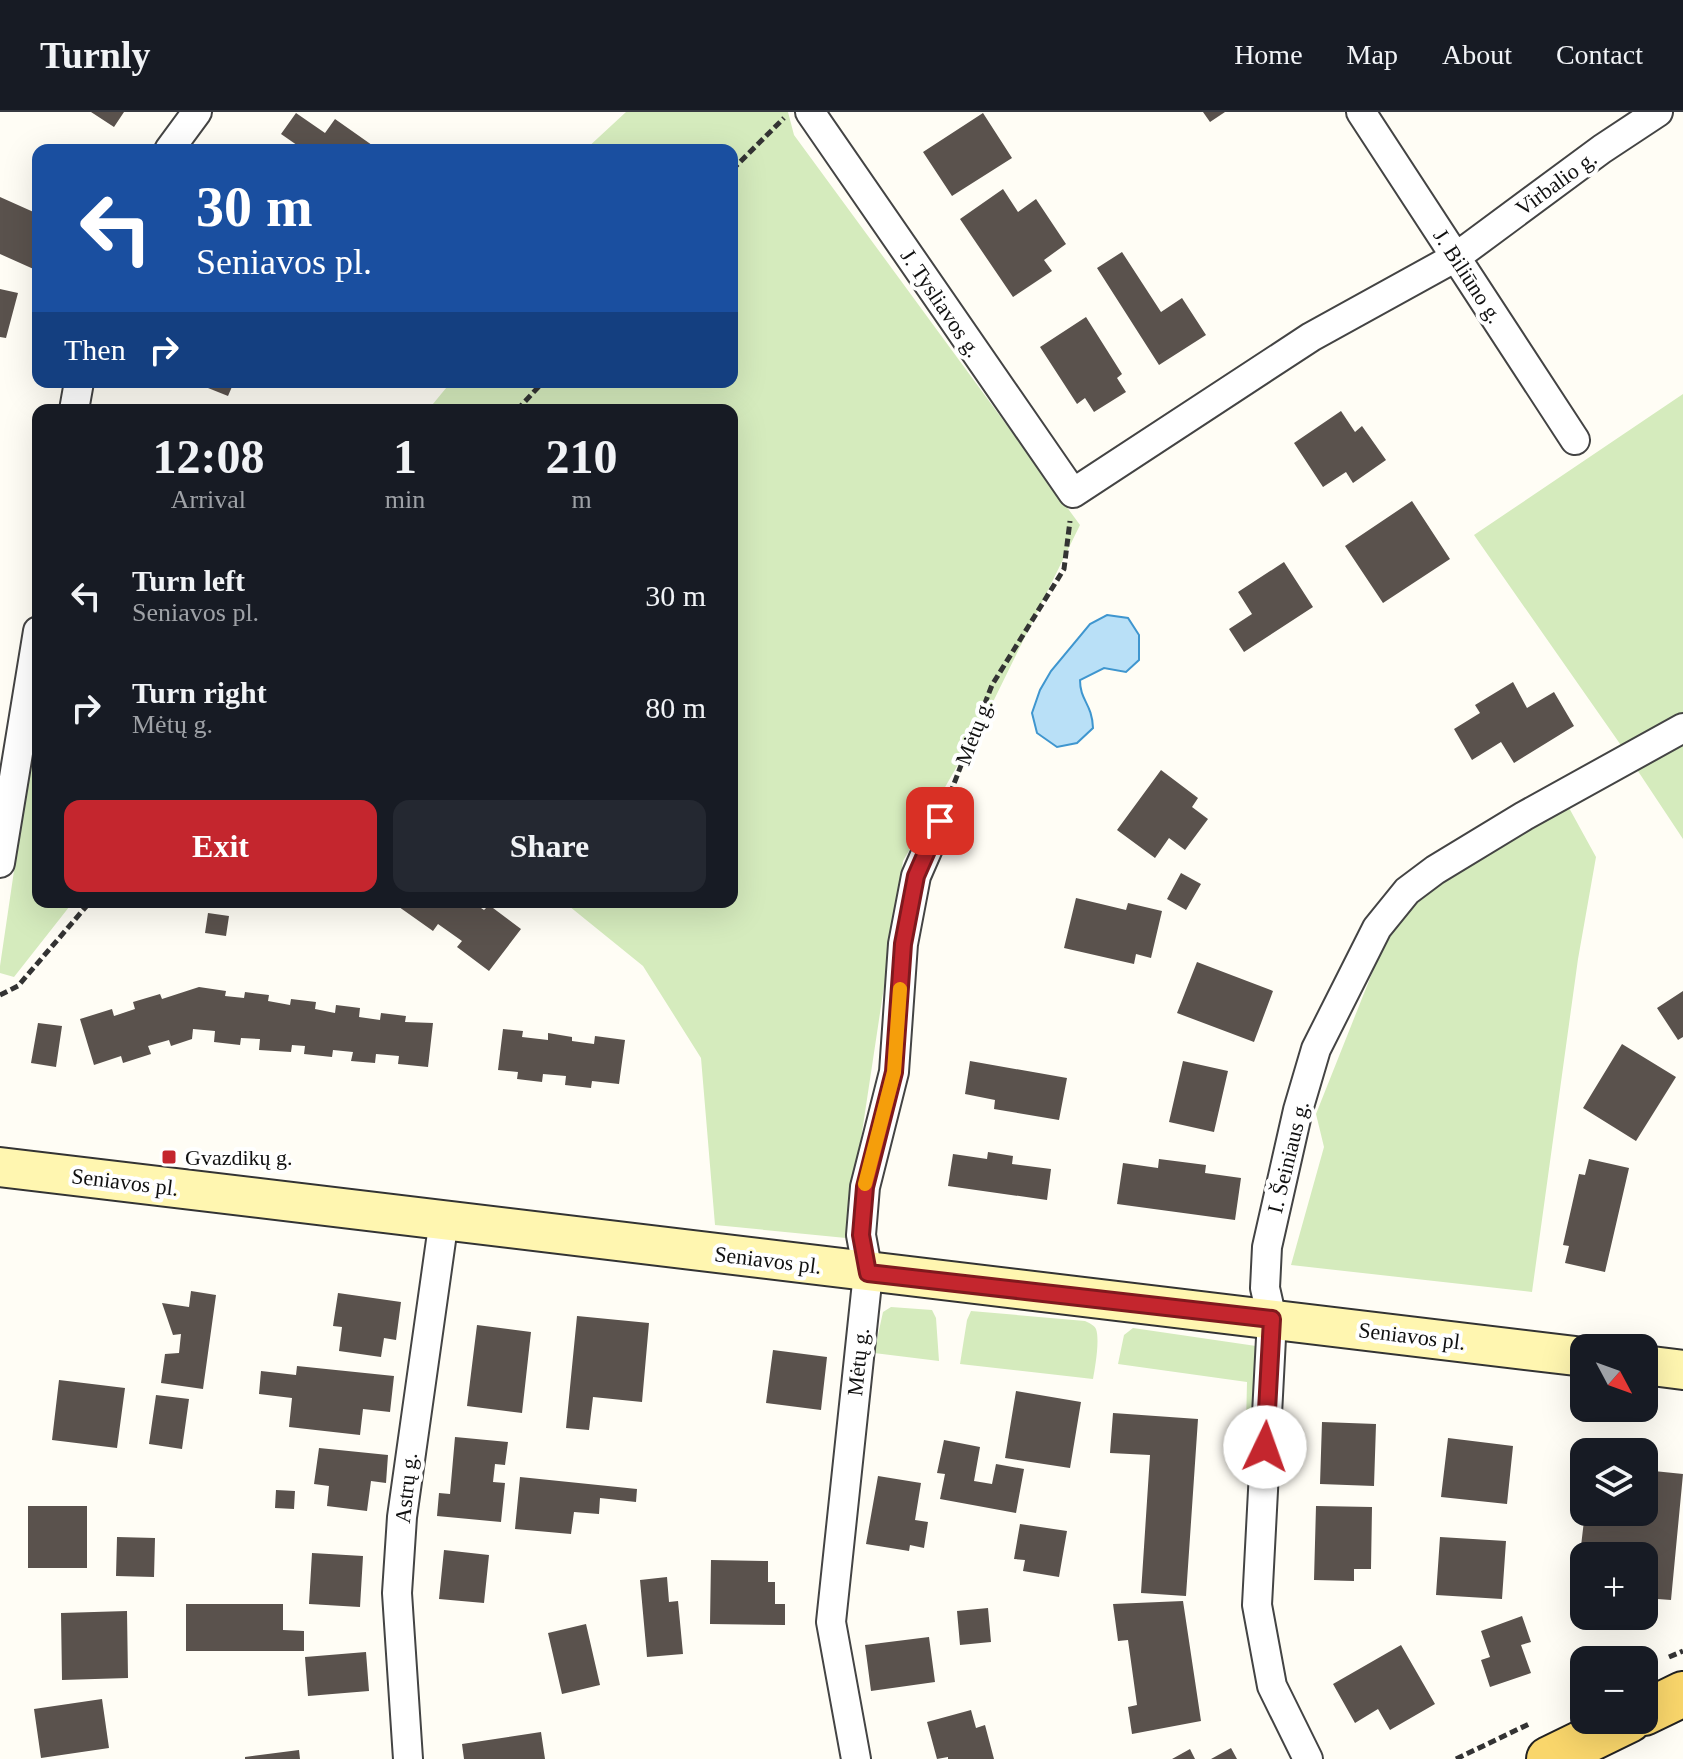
<!DOCTYPE html>
<meta charset="utf-8">
<style>
:root{--surface:#171b24;--page:#242831;--text:#f1f3f6;--muted:#9ea1a6;--line:#363941;--accent:#c4262e}
body{margin:0;font-family:Georgia,serif;background:var(--page);color:var(--text);height:100vh;display:flex;flex-direction:column;font-size:30px;white-space:nowrap}
*{box-sizing:border-box;margin:0}
p{font-size:26px;color:var(--muted)}
.icon{flex:none;width:44px;height:44px;fill:none;stroke:currentColor;stroke-width:2;stroke-linecap:round;stroke-linejoin:round}
.map{position:relative;flex:1;overflow:hidden}
.panel{position:absolute;left:32px;top:292px;width:706px;height:504px;display:flex;flex-direction:column;background:var(--surface);border-radius:16px;box-shadow:0 8px 32px #0002}
.panel>*{flex:none}
.banner{position:absolute;left:32px;top:32px;width:706px;height:244px;border-radius:16px;box-shadow:0 8px 32px #0002;background:#1a4fa0;color:#fff;overflow:hidden}
.needle{width:52px;rotate:131deg}
.controls{position:absolute;left:1570px;top:1222px;display:grid;gap:16px}
.controls a{display:grid;place-items:center;width:88px;height:88px;border-radius:16px;background:var(--surface);box-shadow:0 8px 32px #0002;font-size:40px}
.pin{position:absolute;display:grid;place-items:center;width:68px;height:68px;color:#fff;margin:-34px;border-radius:16px;box-shadow:0 4px 12px #0006}
.me{position:absolute;width:88px;margin:-44px;rotate:3deg;stroke-linejoin:round;filter:drop-shadow(0 0 6px #0008)}
.turn{display:flex;align-items:center;gap:28px;height:168px;padding:0 32px;font-size:36px}
.turn .icon{width:104px;height:104px;stroke-width:2.5}
.turn b{display:block;font-size:56px;line-height:68px}
.then{display:flex;align-items:center;height:76px;padding:0 32px;background:#0003;gap:16px;font-size:30px}
.eta{display:flex;justify-content:space-evenly;align-items:center;height:136px;text-align:center}
.eta b{font-size:48px;font-weight:800;line-height:56px}
.cta{display:flex;gap:16px;margin-top:auto;padding:16px 32px}
.cta a{flex:1;height:92px;border-radius:16px;background:var(--accent);color:#fff;font-size:32px;font-weight:800;line-height:92px;text-align:center}
.cta a+a{background:var(--page);color:var(--text)}
ul{padding:0;list-style:none}
li{display:flex;align-items:center;gap:24px;height:112px;padding:0 32px}
li div{flex:1}
li b{display:block;font-size:30px}
li em{font-style:normal}
header{display:flex;align-items:center;gap:48px;box-sizing:border-box;height:112px;padding:0 40px;background:var(--surface);border-bottom:2px solid var(--line)}
header strong{font-size:38px}
nav{display:flex;gap:44px;margin-inline-start:auto;font-size:28px}
.map>svg:first-child{display:block}
.green{fill:#d5ebbd}
.water{fill:#b9e0f7;stroke:#3f96cf;stroke-width:2}
.building{fill:#5a524d}
.lines{fill:none;stroke-linecap:round;stroke-linejoin:round}
.minor-casing{stroke:#444;stroke-width:32}
.secondary-casing{stroke:#333;stroke-width:42}
.primary-casing{stroke:#222;stroke-width:48}
.path{stroke:#333;stroke-width:5;stroke-dasharray:8 4;stroke-linecap:butt}
.minor{stroke:#fff;stroke-width:28}
.secondary{stroke:#fff6b0;stroke-width:38}
.primary{stroke:#f9d66b;stroke-width:44}
.route-casing{stroke:#7f191e;stroke-width:20}
.route{stroke:#c4262e;stroke-width:14}
.slow{stroke:#f59e0b;stroke-width:14}
.poi-dot{fill:#c4262e;stroke:#fff;stroke-width:3}
.labels{text-anchor:middle;dominant-baseline:central;stroke-width:8;stroke-linejoin:round;paint-order:stroke}
.street-label{font-size:22px;fill:#111;stroke:#fff}
.poi-label{font-size:22px;fill:#111;stroke:#fff;text-anchor:start}
</style>
<header>
<strong>Turnly</strong>
<nav><a>Home</a><a>Map</a><a>About</a><a>Contact</a></nav>
</header>
<div class="map">
<svg width="1683" height="1647" viewBox="0 0 1683 1647">
<rect width="100%" height="100%" fill="#fffdf5"/>
<!-- green -->
<path class="green" d="M626,0h162l6,23 286,390 -91,185 -86,151 -57,377 -131,-13 -14,-167 -58,-92 -79,-64h168v-492h-304l23,-28h281v-232h-147z
M1683,282v445l-65,-98 -144,-206z
M38,596v194h35l-59,75 -14,-4v-7z
M1568,694l28,51 -18,102 -46,333 -241,-27 33,-118 -8,-33 72,-181 42,-46z
M891,1195l41,3 4,8 3,43 -65,-8 9,-41z
M971,1199l114,10c4,2 9,4 11,8 4,11 -1,39 -3,50l-133,-15 7,-44z
M1133,1216l123,18 6,5 -8,66 -8,9 1,-44 -129,-18 6,-29z"/>
<!-- water -->
<path class="water" d="M1107,503l21,3 11,17v25l-13,12 -22,-4 -24,12c0,21 12,23 13,48l-16,15 -20,4 -20,-14 -5,-20 8,-23 11,-19 39,-47z"/>
<!-- building -->
<path class="building" d="M91,0h33l-10,15z
M1203,0h22l-15,10z
M296,1l29,20 10,-14 44,31h-75l-23,-16z
M983,1l29,45 -60,38 -29,-44z
M1003,77l15,23 18,-13 30,45 -22,16 8,11 -39,26 -53,-78z
M0,85l38,17v57l-38,-17z
M1122,140l39,60 21,-14 24,37 -47,30 -62,-97z
M0,177l18,4 -12,45 -6,-1z
M1086,205l36,57 -5,4 9,14 -32,20 -9,-14 -8,6 -37,-57z
M193,270h41l-6,14z
M1341,299l14,21 7,-6 24,34 -33,23 -7,-11 -23,15 -29,-44z
M1412,389l38,58 -67,44 -38,-57z
M1284,450l29,45 -69,45 -15,-23 23,-15 -14,-22z
M1513,570l14,26 27,-16 20,34 -60,37 -13,-21 -29,18 -18,-31 26,-16 -5,-8z
M1161,658l37,28 -6,9 16,12 -23,31 -16,-12 -14,20 -38,-28z
M1181,761l20,11 -15,26 -19,-11z
M1076,786l50,12 2,-7 34,8 -11,47 -15,-4 -2,10 -70,-16z
M392,790h80l12,8 5,-5 32,24 -32,42 -32,-24 5,-6 -24,-17 -5,7z
M208,801l21,3 -3,20 -21,-3z
M1197,850l76,29 -19,51 -77,-29z
M199,875l27,4 -1,5 19,2 1,-6 24,3 -1,6 22,4 1,-6 25,3 -1,7 20,4 1,-8 24,3 -1,9 21,3 1,-7 25,3 -1,6 28,1 -5,44 -30,-3 1,-8 -23,-2 -1,9 -24,-2 2,-9 -20,-2 -1,7 -28,-3 1,-8 -13,-1 -1,7 -32,-2 1,-11 -19,-1 -1,7 -26,-3 1,-11 -22,-2 -1,10 -21,7 -2,-6 -21,6 3,8 -28,9 -2,-7 -27,9 -14,-46 32,-10 2,7 21,-7 -2,-7 27,-8 2,5z
M1683,879v46l-5,3 -21,-32z
M38,911l24,3 -6,41 -25,-4z
M503,917l20,2 -1,6 26,3v-7l24,4v4l22,3 1,-8 30,4 -6,44 -27,-3 -1,7 -26,-3 1,-9 -23,-2 -1,8 -25,-3 1,-7 -20,-2z
M1622,932l54,33 -40,64 -53,-33z
M970,949l97,17 -8,42 -65,-11 1,-9 -30,-6z
M1183,949l45,10 -14,61 -45,-10z
M988,1040l25,4 -1,8 39,5 -4,31 -99,-14 5,-32 34,5z
M1159,1047l47,6 -1,8 36,5 -6,42 -118,-16 6,-41 35,5z
M1589,1047l40,9 -24,104 -40,-9 4,-17 -6,-1 16,-71 6,1z
M191,1179l25,4 -13,94 -42,-6 4,-29 14,-1 2,-19 -8,1 -11,-32 27,4z
M338,1181l63,9 -5,38 -12,-2 -3,19 -42,-6 3,-24 -9,-1z
M577,1204l72,7 -7,79 -49,-5 -4,33 -23,-2z
M477,1213l54,7 -9,81 -55,-7z
M773,1238l54,7 -6,53 -55,-7z
M297,1254l97,10 -4,36 -27,-3 -3,26 -71,-8 3,-29 -33,-4 2,-23 35,4z
M59,1268l66,8 -8,60 -65,-8z
M1016,1279l65,11 -11,66 -65,-10z
M156,1283l33,4 -7,50 -33,-5z
M1113,1301l85,6 -12,177 -45,-3 9,-138 -40,-2z
M1322,1310l54,2 -2,62 -54,-2z
M455,1325l53,5 -3,23 -10,-1 -2,18 12,1 -4,39 -64,-6 2,-23 11,1z
M1448,1326l65,8 -6,58 -66,-7z
M944,1328l36,7 -6,34 18,3 4,-20 28,5 -8,44 -76,-14 5,-25 -8,-1z
M319,1336l69,7 -2,28 -15,-2 -4,30 -40,-5 2,-20 -15,-2z
M1644,1358l39,4 -12,126 -27,-2v-42h-60v34l-8,-1 9,-77h59z
M878,1364l43,7 -6,37 13,2 -4,26 -14,-3 -1,6 -43,-7z
M520,1365l117,12 -1,13 -36,-4 -1,16 -25,-2 -3,22 -56,-5z
M276,1378l19,1 -1,18 -19,-1z
M28,1394h59v62h-59z
M1316,1394l56,1 -1,62h-17v12l-40,-1z
M1020,1412l47,7 -8,46 -36,-6 2,-11 -11,-1z
M117,1425l38,1 -1,39 -38,-1z
M1440,1425l66,4 -4,58 -66,-4z
M444,1438l45,5 -5,48 -45,-4z
M312,1441l51,3 -3,51 -51,-3z
M711,1448l57,1v21h7v22h10v21l-75,-1z
M667,1465l2,25 9,-1 5,53 -36,3 -7,-77z
M1183,1489l18,120 -69,13 -4,-27 9,-2 -9,-65 -10,1 -5,-37z
M186,1492h97v26l21,1v20h-118z
M988,1496l3,34 -31,3 -3,-34z
M127,1499l1,67 -66,2 -1,-67z
M1522,1504l9,26 -10,3 10,28 -41,14 -9,-27 9,-3 -9,-26z
M586,1512l14,61 -38,9 -14,-61z
M929,1525l6,45 -64,9 -6,-46z
M1401,1533l34,59 -45,26 -12,-21 -23,14 -22,-39z
M366,1540l3,39 -61,5 -3,-39z
M102,1587l7,49 -68,10 -7,-49z
M971,1598l5,18 9,-3 9,34h-46v-2l-11,2 -10,-37z
M541,1620l4,27h-81l-2,-15z
M1231,1636l6,11h-26z
M1190,1637l5,10h-23z
M299,1638l1,9h-55v-2z"/>
<g class="lines">
<defs>
<path id="minor" d="M810,0l263,381 238,-156 145,-80 146,-108 56,-37
M1361,0l214,328
M169,38l28,-38
M74,298l5,-28
M0,751l38,-232
M408,1647l-11,-166 5,-76 42,-298
M856,1647l-25,-137 37,-349 -7,-38 4,-48 29,-115 9,-128 13,-68 24,-55
M1308,1647l-36,-73 -15,-81 15,-286 -7,-31 2,-41 31,-137 18,-61 61,-121 30,-37 28,-21 89,-54 159,-88"/>
<path id="secondary" d="M0,1055l1584,190
M1644,1253l39,5"/>
<path id="primary" d="M1644,1601l39,-19
M1549,1647l80,-39"/>
</defs>
<!-- minor casing -->
<use href="#minor" class="minor-casing"/>
<!-- secondary casing -->
<use href="#secondary" class="secondary-casing"/>
<!-- primary casing -->
<use href="#primary" class="primary-casing"/>
<!-- path -->
<path class="path" d="M732,58l52,-52
M517,298l26,-28
M950,682l42,-109 72,-116 6,-48
M0,883l18,-9 72,-84
M1669,1545l14,-6
M1456,1647l73,-35"/>
<!-- minor -->
<use href="#minor" class="minor"/>
<!-- secondary -->
<use href="#secondary" class="secondary"/>
<!-- primary -->
<use href="#primary" class="primary"/>
</g>
<g class="lines">
<defs>
<path id="route" d="M940,709l-24,55 -13,68 -9,128 -29,115 -4,48 7,38 404,46 -7,128"/>
</defs>
<!-- route casing -->
<use href="#route" class="route-casing"/>
<!-- route -->
<use href="#route" class="route"/>
<!-- slow -->
<path class="slow" d="M865,1072l29,-112 6,-83"/>
</g>
<!-- markers -->
<rect class="poi-dot" x="161" y="1037" width="16" height="16" rx="4"/>
<g class="labels">
<!-- street labels -->
<g class="street-label">
<text transform="translate(1556 71) rotate(-36)">Virbalio g.</text>
<text transform="translate(1468 164) rotate(57)">J. Biliūno g.</text>
<text transform="translate(941 191) rotate(56)">J. Tysliavos g.</text>
<text transform="translate(974 620) rotate(-69)">Mėtų g.</text>
<text transform="translate(1288 1045) rotate(-76)">I. Šeiniaus g.</text>
<text transform="translate(125 1070) rotate(7)">Seniavos pl.</text>
<text transform="translate(768 1148) rotate(7)">Seniavos pl.</text>
<text transform="translate(1412 1224) rotate(7)">Seniavos pl.</text>
<text transform="translate(858 1250) rotate(-84)">Mėtų g.</text>
<text transform="translate(406 1376) rotate(-84)">Astrų g.</text>
</g>
<!-- poi labels -->
<g class="poi-label">
<text x="185" y="1045">Gvazdikų g.</text>
</g>
</g>
</svg>
<div class="controls">
<a><svg class="needle" viewBox="-14 -14 28 28"><path d="M0-13l5 13h-10z" fill="#e53935"/><path d="M0 13l5-13h-10z" fill="#9ea1a6"/></svg></a>
<a><svg class="icon" aria-label="layers" viewBox="0 0 24 24"><path d="M12 4l9 5-9 5-9-5zM3 14l9 5 9-5"/></svg></a>
<a>+</a>
<a>−</a>
</div>
<div class="pin" style="left:940px;top:709px;background:#d93025"><svg class="icon" aria-label="arrive" viewBox="0 0 24 24"><path d="M6 21V4h12l-3 4 3 4H6"/></svg></div>
<svg class="me" style="left:1265px;top:1335px" viewBox="-20 -20 40 40"><circle r="19" fill="#fff"/><path d="M0-13L10 11 0 6-10 11z" fill="#c4262e"/></svg>
<div class="banner">
<div class="turn"><svg class="icon" aria-label="left" viewBox="0 0 24 24"><path d="M17 20v-9H6M10 6l-5 5 5 5"/></svg><div><b>30 m</b>Seniavos pl.</div></div>
<div class="then">Then<svg class="icon" aria-label="right" viewBox="0 0 24 24"><path d="M7 20v-9h11M14 6l5 5-5 5"/></svg></div>
</div>
<section class="panel">
<div class="eta">
<div><b>12:08</b><p>Arrival</p></div>
<div><b>1</b><p>min</p></div>
<div><b>210</b><p>m</p></div>
</div>
<ul>
<li><svg class="icon" aria-label="left" viewBox="0 0 24 24"><path d="M17 20v-9H6M10 6l-5 5 5 5"/></svg><div><b>Turn left</b><p>Seniavos pl.</p></div><em>30 m</em></li>
<li><svg class="icon" aria-label="right" viewBox="0 0 24 24"><path d="M7 20v-9h11M14 6l5 5-5 5"/></svg><div><b>Turn right</b><p>Mėtų g.</p></div><em>80 m</em></li>
</ul>
<div class="cta"><a>Exit</a><a>Share</a></div>
</section>
</div>
